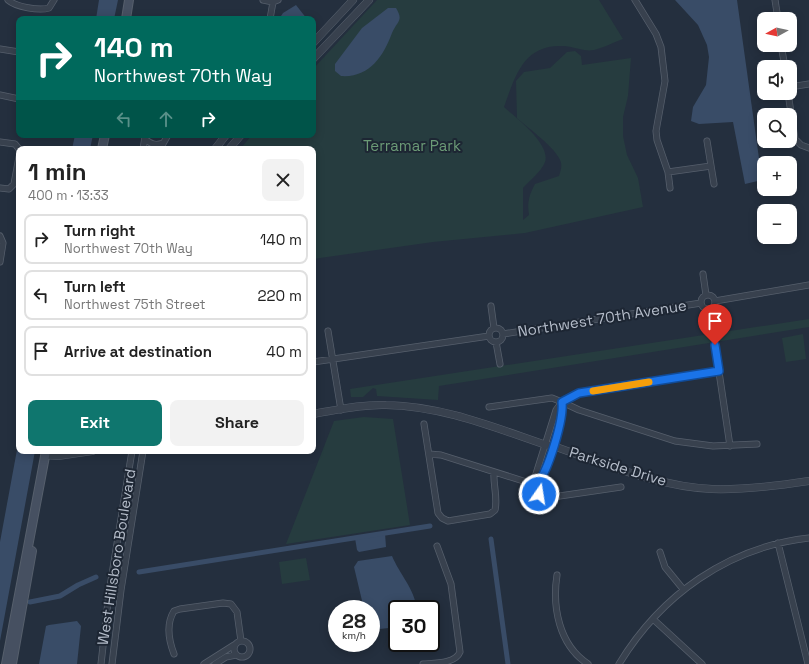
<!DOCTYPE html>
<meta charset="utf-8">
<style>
:root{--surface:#fff;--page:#f2f2f2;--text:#222;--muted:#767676;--line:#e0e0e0;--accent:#0f766e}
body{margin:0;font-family:"Space Grotesk",sans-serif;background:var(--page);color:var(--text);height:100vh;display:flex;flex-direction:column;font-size:15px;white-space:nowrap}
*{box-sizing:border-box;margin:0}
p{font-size:13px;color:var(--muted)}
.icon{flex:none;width:22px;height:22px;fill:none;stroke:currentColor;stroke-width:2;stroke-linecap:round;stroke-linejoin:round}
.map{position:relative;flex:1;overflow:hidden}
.drawer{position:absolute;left:16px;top:146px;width:300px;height:308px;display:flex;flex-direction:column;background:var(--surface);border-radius:8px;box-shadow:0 2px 10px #0003}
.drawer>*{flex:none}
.guide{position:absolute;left:16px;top:16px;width:300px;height:122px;border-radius:8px;box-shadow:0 2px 10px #0003;background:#00695c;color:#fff;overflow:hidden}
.needle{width:26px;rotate:262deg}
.fabs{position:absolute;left:757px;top:12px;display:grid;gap:8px}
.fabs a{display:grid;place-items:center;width:40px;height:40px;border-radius:8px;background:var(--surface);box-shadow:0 2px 10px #0003;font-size:20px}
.speed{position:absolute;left:328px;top:600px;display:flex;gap:8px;font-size:20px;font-weight:700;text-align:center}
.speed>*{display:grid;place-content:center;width:52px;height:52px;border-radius:50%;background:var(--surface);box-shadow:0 2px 10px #0003;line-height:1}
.speed small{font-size:10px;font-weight:400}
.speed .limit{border:2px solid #111;border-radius:6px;background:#fff;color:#111}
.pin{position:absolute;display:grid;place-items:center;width:34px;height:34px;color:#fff;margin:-41px -17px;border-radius:50% 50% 50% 0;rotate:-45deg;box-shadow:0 0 4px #0007}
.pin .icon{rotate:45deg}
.me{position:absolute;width:44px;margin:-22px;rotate:13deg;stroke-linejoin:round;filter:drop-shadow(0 0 3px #0008)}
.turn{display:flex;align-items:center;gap:14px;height:84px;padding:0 12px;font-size:18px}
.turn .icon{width:52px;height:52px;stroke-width:2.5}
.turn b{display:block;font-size:28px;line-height:34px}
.lanes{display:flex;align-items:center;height:38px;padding:0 12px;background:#0003;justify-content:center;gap:20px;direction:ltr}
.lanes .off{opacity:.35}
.round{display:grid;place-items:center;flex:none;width:42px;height:42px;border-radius:8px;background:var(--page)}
.summary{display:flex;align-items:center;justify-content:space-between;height:68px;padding:0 12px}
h1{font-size:24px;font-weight:700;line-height:30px}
.primary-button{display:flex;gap:8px;margin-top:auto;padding:8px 12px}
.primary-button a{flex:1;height:46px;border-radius:8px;background:var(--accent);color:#fff;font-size:16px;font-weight:700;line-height:46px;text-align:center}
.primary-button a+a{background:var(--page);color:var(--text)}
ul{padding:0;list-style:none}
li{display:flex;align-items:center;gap:12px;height:50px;margin:0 8px 6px;padding:0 4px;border:2px solid var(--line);border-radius:8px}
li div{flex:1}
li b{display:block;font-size:15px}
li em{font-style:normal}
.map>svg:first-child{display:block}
.green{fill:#263c3f}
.water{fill:#394c67}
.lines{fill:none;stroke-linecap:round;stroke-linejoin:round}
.canal{stroke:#394c67;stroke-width:5}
.minor-casing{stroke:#565f6c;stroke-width:7}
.tertiary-casing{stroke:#565f6c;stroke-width:8}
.secondary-casing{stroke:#565f6c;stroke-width:10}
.minor{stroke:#38414e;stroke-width:5.5}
.tertiary{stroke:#38414e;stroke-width:7}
.secondary{stroke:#465061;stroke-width:8}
.route-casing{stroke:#114b97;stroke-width:10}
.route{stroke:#1a73e8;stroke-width:7}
.slow{stroke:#f59e0b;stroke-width:7}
.labels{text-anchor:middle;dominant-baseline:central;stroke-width:4;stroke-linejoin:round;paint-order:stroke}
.park-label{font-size:15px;fill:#6b9a76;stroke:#1d2633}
.street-label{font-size:15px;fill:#b4bcc9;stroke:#1d2633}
</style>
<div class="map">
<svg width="809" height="664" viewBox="0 0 809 664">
<rect width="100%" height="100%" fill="#242f3e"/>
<!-- green -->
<path class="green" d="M377,0h222l24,39c-9,3 -20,9 -29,11 -10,2 -21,-4 -31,-4 -40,-2 -48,31 -59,61 12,11 47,37 41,55 -4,10 -15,18 -22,26v32l6,-5c-2,-12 0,-20 6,-31l24,-8c2,-6 4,-12 0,-18 -7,-13 -31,-30 -42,-40l-1,-37 8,-9 26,-4 17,-16 8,-1 6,5 1,9 49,-7 -3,38 -5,21v19l4,19 11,23 5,29 -118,26 -92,9 -120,17v-110h-73l12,-14h61v-66z
M809,319v8l-370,59 -1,14 -61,-4 -1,-7 -3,-1 -10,9h-12l-1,-8z
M803,334l3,25 -20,3 -4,-24z
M364,417l29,2 17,106 -124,19 48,-123z
M306,558l4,22 -28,4 -3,-22z"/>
<!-- water -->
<path class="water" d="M99,0h19l-4,19h-18z
M675,0h62l25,180 -17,4 -12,-62 -34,2 -8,-3 2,-14 13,-22 3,-28 -2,-12 -9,-20z
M296,5l11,14h-28l4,-6z
M388,8h8c8,13 1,13 -4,25 -9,24 -23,45 -51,43l-6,-5v-7l27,-36z
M75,135h18l-3,14h-18z
M19,439v12h16l-35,190v-99z
M385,533l1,14 -27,5 -2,-2 -2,-12z
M392,556c8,19 22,32 25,53h-20v18l-17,2 -9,-6v-14h-7l-10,-42 4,-6z
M77,621l4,5 -4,38h-38l7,-38 3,-1z"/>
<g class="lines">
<!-- canal -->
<path class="canal" d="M491,539l17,125
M139,572l291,-46
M30,602l30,-6 18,-11 18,-8"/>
<defs>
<path id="minor" d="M8,0c8,7 31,11 41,8l5,-8
M263,0l10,2 5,-2
M635,0l21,34 5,13 4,34 -9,50 1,9 11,32 2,16
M775,0l3,19
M270,19l3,-17
M781,45l4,22
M0,49l19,3
M790,87l19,-3
M788,93l7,46 6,6 8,3
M0,95l19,4
M145,139c6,5 10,7 18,4
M707,141l7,43
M0,142l15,2 4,5
M143,149l2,-12
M160,149l8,-14
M668,172l43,-6
M0,188l9,1 5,-5 5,-27
M0,236l3,7 -3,19
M703,274l3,21
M701 302a7 7 0 1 1 14 0a7 7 0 1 1-14 0Z
M715,301l94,-16
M491,306l3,22
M709,309l3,20
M489 335a7 7 0 1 1 14 0a7 7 0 1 1-14 0Z
M328,331l13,79
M503,334l198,-31
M496,342l4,22
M715,345l15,101
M313,362l176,-26
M562,402l17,8 96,31 38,5 44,-2
M562,402l-6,8 -21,67 4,17 7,4 75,-11
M489,407l63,-9 10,4 17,-9 140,-22
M424,424l14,89 4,5 6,3 42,-7 5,-4c3,-12 -2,-25 -1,-38
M429,454l12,1 95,30
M536,485c12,-12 28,-67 26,-83
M778,543l30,121
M660,552l5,15 18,22
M557,575c-5,32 2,70 31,89
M653,619l49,45
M234 649a8 8 0 1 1 16 0a8 8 0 1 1-16 0Z
M174,654c-5,-13 -8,-30 0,-43l6,-2 43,-6 8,1 6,8 4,29
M101,664l8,-71 23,-142
M112,664l9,-74 22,-139
M204,664l30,-19
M215,664l11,-7 10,-2
M423,664c11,-1 32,0 37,-12l-9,-68 -14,-38
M619,664c42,-69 109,-117 190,-126"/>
<path id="tertiary" d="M313,43l40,-43
M313,59l56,-59
M215,149l11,-14
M229,149l12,-14
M313,414c24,-4 49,-10 73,-9 56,1 107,22 160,40l7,1c50,17 106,41 159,43 33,1 65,-3 97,-8
M45,455l13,1 34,-5"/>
<path id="secondary" d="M126,19l3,-19
M102,149l3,-14
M6,664l40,-213
M12,664l20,-113"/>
</defs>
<!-- minor casing -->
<use href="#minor" class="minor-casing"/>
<!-- tertiary casing -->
<use href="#tertiary" class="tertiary-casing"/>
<!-- secondary casing -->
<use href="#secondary" class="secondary-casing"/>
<!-- minor -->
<use href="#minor" class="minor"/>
<!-- tertiary -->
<use href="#tertiary" class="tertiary"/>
<!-- secondary -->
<use href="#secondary" class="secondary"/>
</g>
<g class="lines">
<defs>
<path id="route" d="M539,494l-3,-9c12,-12 28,-66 26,-83l17,-9 140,-22 -4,-26"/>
</defs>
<!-- route casing -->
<use href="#route" class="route-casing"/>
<!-- route -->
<use href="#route" class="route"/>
<!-- slow -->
<path class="slow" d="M593,391l56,-9"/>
</g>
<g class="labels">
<!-- park labels -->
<g class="park-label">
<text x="412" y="145">Terramar Park</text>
</g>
<!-- street labels -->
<g class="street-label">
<text transform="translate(602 318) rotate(-9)">Northwest 70th Avenue</text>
<text transform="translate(618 466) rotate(17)">Parkside Drive</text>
<text transform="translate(116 557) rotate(-81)">West Hillsboro Boulevard</text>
</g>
</g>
</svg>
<div class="fabs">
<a><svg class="needle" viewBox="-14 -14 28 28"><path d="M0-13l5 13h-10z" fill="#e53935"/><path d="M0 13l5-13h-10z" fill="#767676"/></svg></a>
<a><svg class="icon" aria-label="sound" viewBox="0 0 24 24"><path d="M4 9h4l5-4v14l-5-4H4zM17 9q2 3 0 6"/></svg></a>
<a><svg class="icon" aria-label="search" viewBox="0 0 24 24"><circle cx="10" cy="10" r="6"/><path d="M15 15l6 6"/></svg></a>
<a>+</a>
<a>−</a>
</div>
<div class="speed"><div>28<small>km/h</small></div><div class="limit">30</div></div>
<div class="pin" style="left:715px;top:345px;background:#d93025"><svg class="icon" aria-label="arrive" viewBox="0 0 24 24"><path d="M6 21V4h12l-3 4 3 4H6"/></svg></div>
<svg class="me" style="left:539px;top:494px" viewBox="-20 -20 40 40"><circle r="17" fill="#1a73e8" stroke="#fff" stroke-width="3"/><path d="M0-11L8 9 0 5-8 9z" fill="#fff"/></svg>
<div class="guide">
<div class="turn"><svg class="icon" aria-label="right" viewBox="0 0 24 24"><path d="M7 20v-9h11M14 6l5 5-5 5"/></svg><div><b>140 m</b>Northwest 70th Way</div></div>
<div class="lanes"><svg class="icon off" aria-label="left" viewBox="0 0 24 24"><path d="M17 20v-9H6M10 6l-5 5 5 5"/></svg><svg class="icon off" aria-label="ahead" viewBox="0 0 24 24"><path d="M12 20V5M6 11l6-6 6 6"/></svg><svg class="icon" aria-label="right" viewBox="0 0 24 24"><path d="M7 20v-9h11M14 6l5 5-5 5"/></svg></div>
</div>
<section class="drawer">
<div class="summary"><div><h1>1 min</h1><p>400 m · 13:33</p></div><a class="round"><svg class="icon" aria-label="close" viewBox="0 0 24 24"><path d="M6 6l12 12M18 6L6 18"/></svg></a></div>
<ul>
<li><svg class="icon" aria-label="right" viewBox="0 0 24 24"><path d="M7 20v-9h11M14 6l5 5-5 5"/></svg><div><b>Turn right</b><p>Northwest 70th Way</p></div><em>140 m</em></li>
<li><svg class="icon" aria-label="left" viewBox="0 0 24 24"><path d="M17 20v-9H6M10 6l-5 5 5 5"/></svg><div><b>Turn left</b><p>Northwest 75th Street</p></div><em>220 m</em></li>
<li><svg class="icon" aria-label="arrive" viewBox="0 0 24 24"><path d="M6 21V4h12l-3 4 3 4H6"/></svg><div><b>Arrive at destination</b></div><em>40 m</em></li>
</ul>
<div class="primary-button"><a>Exit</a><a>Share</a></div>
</section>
</div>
